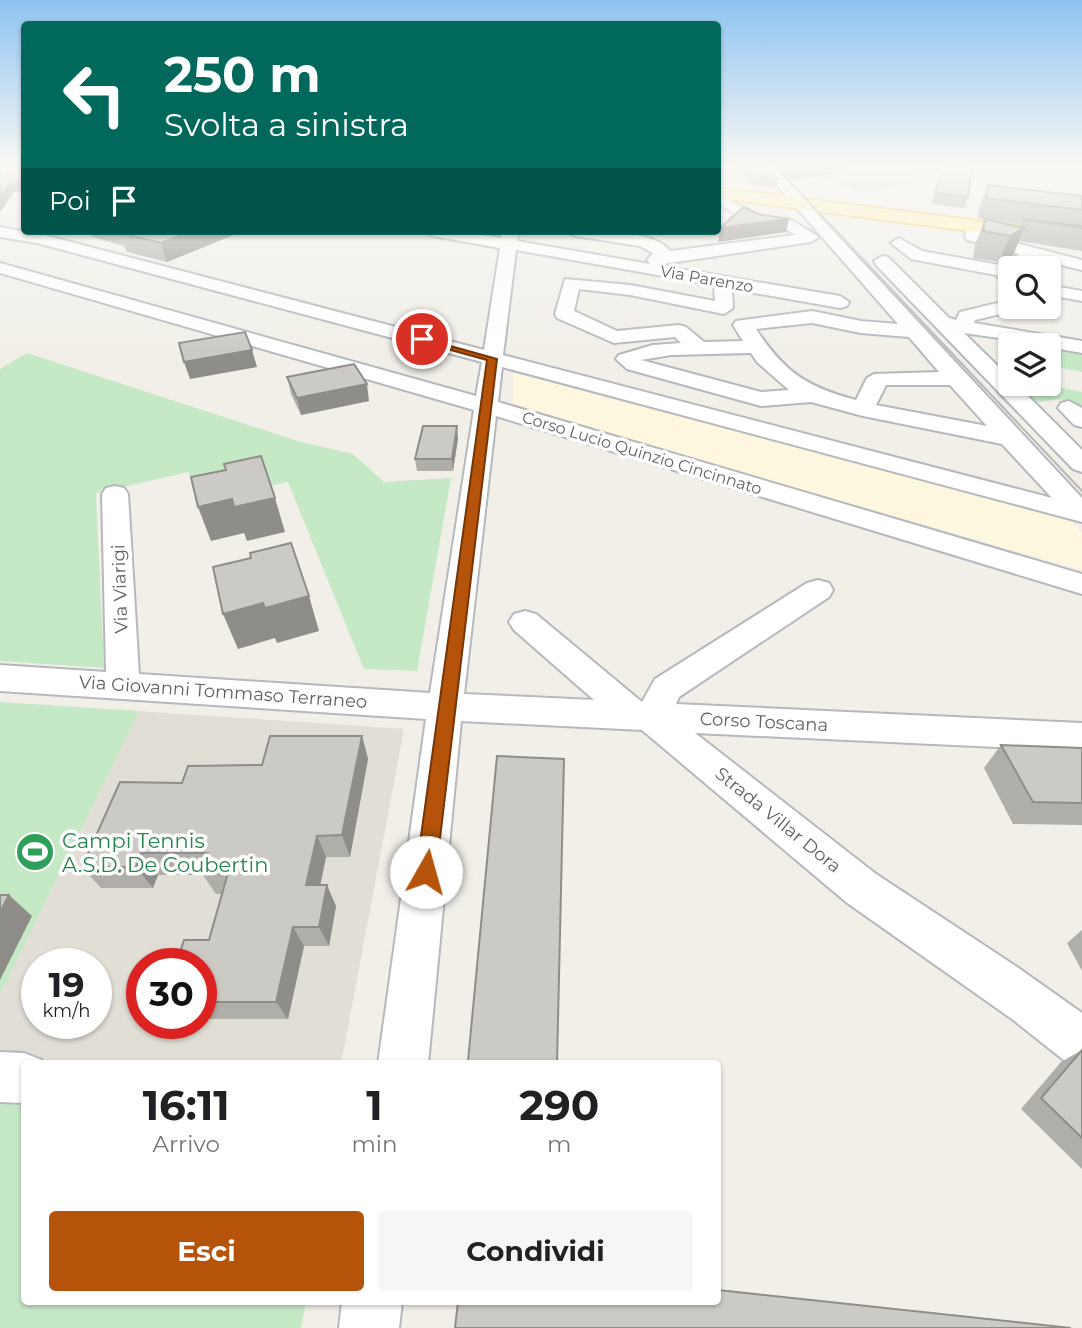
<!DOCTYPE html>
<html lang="it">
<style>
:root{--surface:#fff;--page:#f6f6f6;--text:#202124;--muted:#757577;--accent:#b45309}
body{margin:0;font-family:Montserrat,sans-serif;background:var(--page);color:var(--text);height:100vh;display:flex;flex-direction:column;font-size:26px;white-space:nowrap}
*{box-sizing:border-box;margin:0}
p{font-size:23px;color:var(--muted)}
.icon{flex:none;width:38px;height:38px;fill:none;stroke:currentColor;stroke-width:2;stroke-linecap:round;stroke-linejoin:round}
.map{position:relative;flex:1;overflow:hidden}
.panel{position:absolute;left:21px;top:1060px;width:700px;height:245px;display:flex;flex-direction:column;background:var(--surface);border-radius:7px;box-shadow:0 2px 5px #0004}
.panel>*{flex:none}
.top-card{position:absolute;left:21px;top:21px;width:700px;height:214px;border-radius:7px;box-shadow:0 2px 5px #0004;background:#00695c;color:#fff;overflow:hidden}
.tools{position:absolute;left:998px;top:256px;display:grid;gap:14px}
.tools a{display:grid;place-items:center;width:63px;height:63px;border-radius:7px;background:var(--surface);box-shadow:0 2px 5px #0004;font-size:35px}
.speed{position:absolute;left:21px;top:948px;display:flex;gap:14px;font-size:35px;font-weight:700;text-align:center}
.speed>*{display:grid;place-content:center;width:91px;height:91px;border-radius:50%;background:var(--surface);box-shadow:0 2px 5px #0004;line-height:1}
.speed small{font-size:18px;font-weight:400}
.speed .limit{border:10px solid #d22;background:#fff;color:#111}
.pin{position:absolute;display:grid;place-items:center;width:60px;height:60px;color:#fff;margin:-30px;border:4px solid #fff;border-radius:50%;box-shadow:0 2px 7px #0007}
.me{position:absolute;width:77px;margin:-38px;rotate:7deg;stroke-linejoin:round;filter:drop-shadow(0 0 5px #0008)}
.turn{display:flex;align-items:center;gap:24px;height:147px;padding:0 28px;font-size:32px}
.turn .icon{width:91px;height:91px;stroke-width:2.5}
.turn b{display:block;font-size:49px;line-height:60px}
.then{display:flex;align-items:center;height:66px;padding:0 28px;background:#0003;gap:14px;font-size:26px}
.eta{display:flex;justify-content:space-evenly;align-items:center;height:119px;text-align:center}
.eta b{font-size:42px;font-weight:700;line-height:49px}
.cta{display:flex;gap:14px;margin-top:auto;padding:14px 28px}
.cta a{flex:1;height:80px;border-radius:7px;background:var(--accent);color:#fff;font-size:28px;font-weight:700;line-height:80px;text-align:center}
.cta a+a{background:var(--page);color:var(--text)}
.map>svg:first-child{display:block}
.commercial{fill:#fef7e0}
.education{fill:#e1ded6;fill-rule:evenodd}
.green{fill:#c5e8c5}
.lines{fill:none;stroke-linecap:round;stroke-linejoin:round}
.minor-casing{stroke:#b5b8bc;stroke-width:4}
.major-casing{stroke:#f2c960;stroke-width:4}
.minor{fill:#fff;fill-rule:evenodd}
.major{fill:#fff2af;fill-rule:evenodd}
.tram{stroke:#b6b7b8;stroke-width:2}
.wall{fill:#afaea9;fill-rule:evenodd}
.shaded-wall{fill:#8f8d8a}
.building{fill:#cccac5;stroke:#8f8d8a;stroke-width:2}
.route{fill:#b45309;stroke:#753606;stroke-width:2}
.labels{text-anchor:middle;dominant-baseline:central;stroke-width:7;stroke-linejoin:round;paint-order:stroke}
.far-street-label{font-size:16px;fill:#5f6368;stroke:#fff}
.street-label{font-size:18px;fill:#5f6368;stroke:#fff}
.near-leisure-label{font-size:21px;fill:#27864d;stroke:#fff;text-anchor:start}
</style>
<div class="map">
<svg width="1082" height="1328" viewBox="0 0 1082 1328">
<rect width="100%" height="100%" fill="#f1efe8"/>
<!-- commercial -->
<path class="commercial" d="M513,373l555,144 14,16v37l-569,-163z"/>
<!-- education -->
<path class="education" d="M972,165h110v6l-34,4 -76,-8z
M139,711l265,18 -63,335 -341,-1v-69zM37,964h59v60h-59zM142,964h59v60h-59z"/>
<!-- green -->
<path class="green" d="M885,166l43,15 -67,12 -40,-16z
M1048,349l34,6v17l-34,-7z
M27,353l274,89 52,12 31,28 67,-4 -34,193 -53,-2 -76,-187 -92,20 -7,-30 -93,21 8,175 -104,-7v-292z
M1018,383h21l43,9v18c-16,-15 -25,-10 -45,-8z
M0,702l139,9 -139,283z
M0,1097l24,1v204h282l-5,26h-301z"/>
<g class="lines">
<defs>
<path id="minor" d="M759,165h13l310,333v24l-580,-155 -4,35 584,172v20l-586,-178 -32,278 130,6 -80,-70 -5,-8 5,-8 11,-3 11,3 106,88 13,-23 152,-96 11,-3 11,3 4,7 -4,7 -150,100 -3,7 406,19v28l-387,-18 181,141 141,93 65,46v55l-17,-7 -53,-42 -166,-117 -204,-172 -181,-9 -33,343h-50l48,-345 -426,-28v-26l106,7 -4,-178 4,-6 9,-2 9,2 4,6 11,180 291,19 44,-283 -474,-137v-10l476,133 6,-34 -445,-119 -37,-6v-10l44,8 440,115 16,-102 -68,-12 -8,-5h35l42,7 1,-7h16l-1,10 133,23 -3,-4 6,-7 -13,-7 -65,-10 -8,-5c27,0 86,-2 103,20l125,-16 -12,-8 -27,-2 -38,-21v-9l46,23 27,2 28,17 -8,5 -155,23 184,31 9,6 -2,4 -7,2 -108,-19 1,19 -9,6 -94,-19 -51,-6 -5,22 43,20 62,-6 7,2 18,15 39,-1 -10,-16 3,-4 76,-10 49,10 37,3zM516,250l198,35 1,16 -85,-16 -65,-6 -10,35 2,4 57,25 61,-6 6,6 -28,2 -34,10 -3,4 11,10 134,37 50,-4 52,14 139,28 50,54 -549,-143zM812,323l49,10 48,4 30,35 -65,2 -7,4 -11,22c-49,-13 -72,-28 -100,-71zM751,353l6,9 32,28 -28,2 -120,-32 30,-5zM886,385h64l37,41 -111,-21z
M975,222l8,5 -2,7 101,26v10l-46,-11 -16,9h-10v16l-6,-1 -8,-8 -85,-16 -20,-16 8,-5 23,13 77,14 21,-11 -53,-14 -2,-3 2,-10z
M882,256l6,1 61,61 7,2 4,-8 50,-12v6h9l-2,4 -42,10 -1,3 108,18v12l-34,-6v-2l-84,-12 46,45v5h5l67,67v22l-9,-3 -197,-204 -2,-4z
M1048,285l34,6v10l-34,-6z
M1069,401l13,7v19l-8,-2 -16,-17 3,-5z
M0,1052l24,1 18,7 1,4h-19v39l-24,-1z
M342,1302h60l-3,26h-60z"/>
<path id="major" d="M718,188l364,46v12l-364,-48z"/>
</defs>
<!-- minor casing -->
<use href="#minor" class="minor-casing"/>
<!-- major casing -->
<use href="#major" class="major-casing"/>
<!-- minor -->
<use href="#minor" class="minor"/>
<!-- major -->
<use href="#major" class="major"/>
<!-- tram -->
<path class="tram" d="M774,165l308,326"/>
</g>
<!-- wall -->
<path class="wall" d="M735,165h29l14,14 -2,9 -23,-3z
M775,165h69l-2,5h-3l-1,3 -48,7z
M941,173l27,24 -4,11 -33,-4z
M988,185l94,11v55l-63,-10 -6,14 -14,7 -26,-4 2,-13 10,-26 -7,-1 2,-13zM986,219l34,5 -2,3z
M89,231h154l-76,31 -40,-10 -3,-6 -32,-9z
M287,377l82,24 -68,14 -10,-21z
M458,438l-5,33h-36l-2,-12z
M362,736l6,23 -18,98h-24l-6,28 16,21 -7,40h-25l-16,73h-87v-55l21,-70h-6l-13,-19h-45l-5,13h-52l-19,-21 100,-84 80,-18z
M1001,745l81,3v77l-69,-1 -29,-56z
M1082,930v41l-15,-28z
M1082,1050v119l-61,-60 40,-47z
M468,1061l89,3h-89z"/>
<!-- shaded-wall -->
<path class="shaded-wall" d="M834,165h10l-2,5h-3l-1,3 -48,7 2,-8z
M24,179v12l-10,1 -14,20v-15l10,-14z
M789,219l-3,13 -68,10 2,-14z
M1024,228l-11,27 -14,7 11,-26z
M192,231h51l-76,31 -6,-19z
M252,350l5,17 -67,12 -6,-17z
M367,384l2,17 -68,14 -4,-17z
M457,426l1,12 -5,33 -1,-12z
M275,498l10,34 -38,9 -3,-8 -33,8 -13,-34 34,-8z
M309,596l10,35 -42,12 -2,-5 -37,11 -15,-35 40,-11z
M362,736l6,23 -18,98 -8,-22z
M317,836l9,21 -10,49 -10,-21z
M141,853l17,22 -5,13 -17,-21z
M327,885l9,21 -7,40 -10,-19z
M9,895l23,21 -32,64v-68z
M293,927l11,19 -16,73 -12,-17z"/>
<!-- building -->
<path class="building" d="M0,165h24v14l-2,3 -12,1 -10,14z
M744,165h20l14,14 -24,-3z
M785,165h54l-47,7z
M948,166l24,3 -4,28 -33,-4 6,-20h5z
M988,185l94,11v14l-96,-12z
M744,207l14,7 31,5 -69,9z
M985,219l39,9 -14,8 -27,-5z
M1022,219l60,7v2z
M125,231h67l-31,12 -41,-10z
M245,332l7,18 -68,12 -5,-19z
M354,364l13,20 -70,14 -10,-21z
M423,426h34l-5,33h-37z
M261,456l14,42 -41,9 -2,-8 -34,8 -7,-30 35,-7 -2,-6z
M291,543l18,53 -44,12 -2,-5 -40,11 -10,-47 38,-9 -1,-5z
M270,736h92l-20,99 -25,1 -11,49h21l-8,42h-26l-17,75h-75v-38h-25l8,-24h25l19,-67 -26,-1 6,-19h-67l-5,14h-54l38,-85 62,1 6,-17 74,-1z
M1001,745l81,3v55l-49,-1z
M497,756l67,3 -7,305h-28l-61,-3z
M0,895h9l-9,17z
M1082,1050v88l-41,-40z
M718,1290l353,38h-616l3,-26h260z"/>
<!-- sky -->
<linearGradient id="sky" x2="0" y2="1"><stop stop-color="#8fc3f1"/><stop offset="0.47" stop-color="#f9f8f5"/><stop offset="1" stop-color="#f9f8f5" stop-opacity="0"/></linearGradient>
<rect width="1082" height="351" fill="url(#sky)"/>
<!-- route -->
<path class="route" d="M418,337l79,22 -61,513 -3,7 -7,2 -7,-2 -3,-7 71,-512 -69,-19z"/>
<!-- icons -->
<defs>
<symbol id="stadium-disc" viewBox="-11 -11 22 22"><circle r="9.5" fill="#2e9e5b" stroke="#fff"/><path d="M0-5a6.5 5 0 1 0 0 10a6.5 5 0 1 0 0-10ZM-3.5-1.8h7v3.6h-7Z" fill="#fff"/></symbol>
</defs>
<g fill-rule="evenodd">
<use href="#stadium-disc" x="13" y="830" width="44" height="44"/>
</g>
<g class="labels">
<!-- far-street labels -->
<g class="far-street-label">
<text transform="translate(707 279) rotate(10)">Via Parenzo</text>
<text transform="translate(642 453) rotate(17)">Corso Lucio Quinzio Cincinnato</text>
</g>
<!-- street labels -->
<g class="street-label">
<text transform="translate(120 589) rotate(-92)">Via Viarigi</text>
<text transform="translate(223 692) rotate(4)">Via Giovanni Tommaso Terraneo</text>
<text transform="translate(764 722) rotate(3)">Corso Toscana</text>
<text transform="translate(778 820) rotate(39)">Strada Villar Dora</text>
</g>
<!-- near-leisure labels -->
<g class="near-leisure-label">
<text x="62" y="840">Campi Tennis<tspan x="62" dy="24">A.S.D. De Coubertin</tspan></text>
</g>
</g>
</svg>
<div class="tools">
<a><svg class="icon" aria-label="search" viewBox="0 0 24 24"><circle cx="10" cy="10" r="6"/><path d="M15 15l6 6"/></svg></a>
<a><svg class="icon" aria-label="layers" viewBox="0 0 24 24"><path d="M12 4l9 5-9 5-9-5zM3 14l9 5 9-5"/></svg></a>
</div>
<div class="speed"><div>19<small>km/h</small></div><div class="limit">30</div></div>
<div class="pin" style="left:422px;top:339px;background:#d93025"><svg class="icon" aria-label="arrive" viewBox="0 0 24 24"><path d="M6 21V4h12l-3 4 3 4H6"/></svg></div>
<svg class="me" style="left:426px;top:872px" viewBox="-20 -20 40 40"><circle r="19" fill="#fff"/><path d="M0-13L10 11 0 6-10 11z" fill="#b45309"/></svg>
<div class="top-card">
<div class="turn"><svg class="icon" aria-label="left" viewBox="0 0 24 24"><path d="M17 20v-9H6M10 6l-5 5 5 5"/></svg><div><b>250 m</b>Svolta a sinistra</div></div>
<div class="then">Poi<svg class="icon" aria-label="arrive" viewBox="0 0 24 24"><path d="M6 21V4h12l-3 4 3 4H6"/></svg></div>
</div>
<section class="panel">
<div class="eta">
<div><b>16:11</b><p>Arrivo</p></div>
<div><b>1</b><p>min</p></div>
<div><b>290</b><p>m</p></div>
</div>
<div class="cta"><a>Esci</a><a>Condividi</a></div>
</section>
</div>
